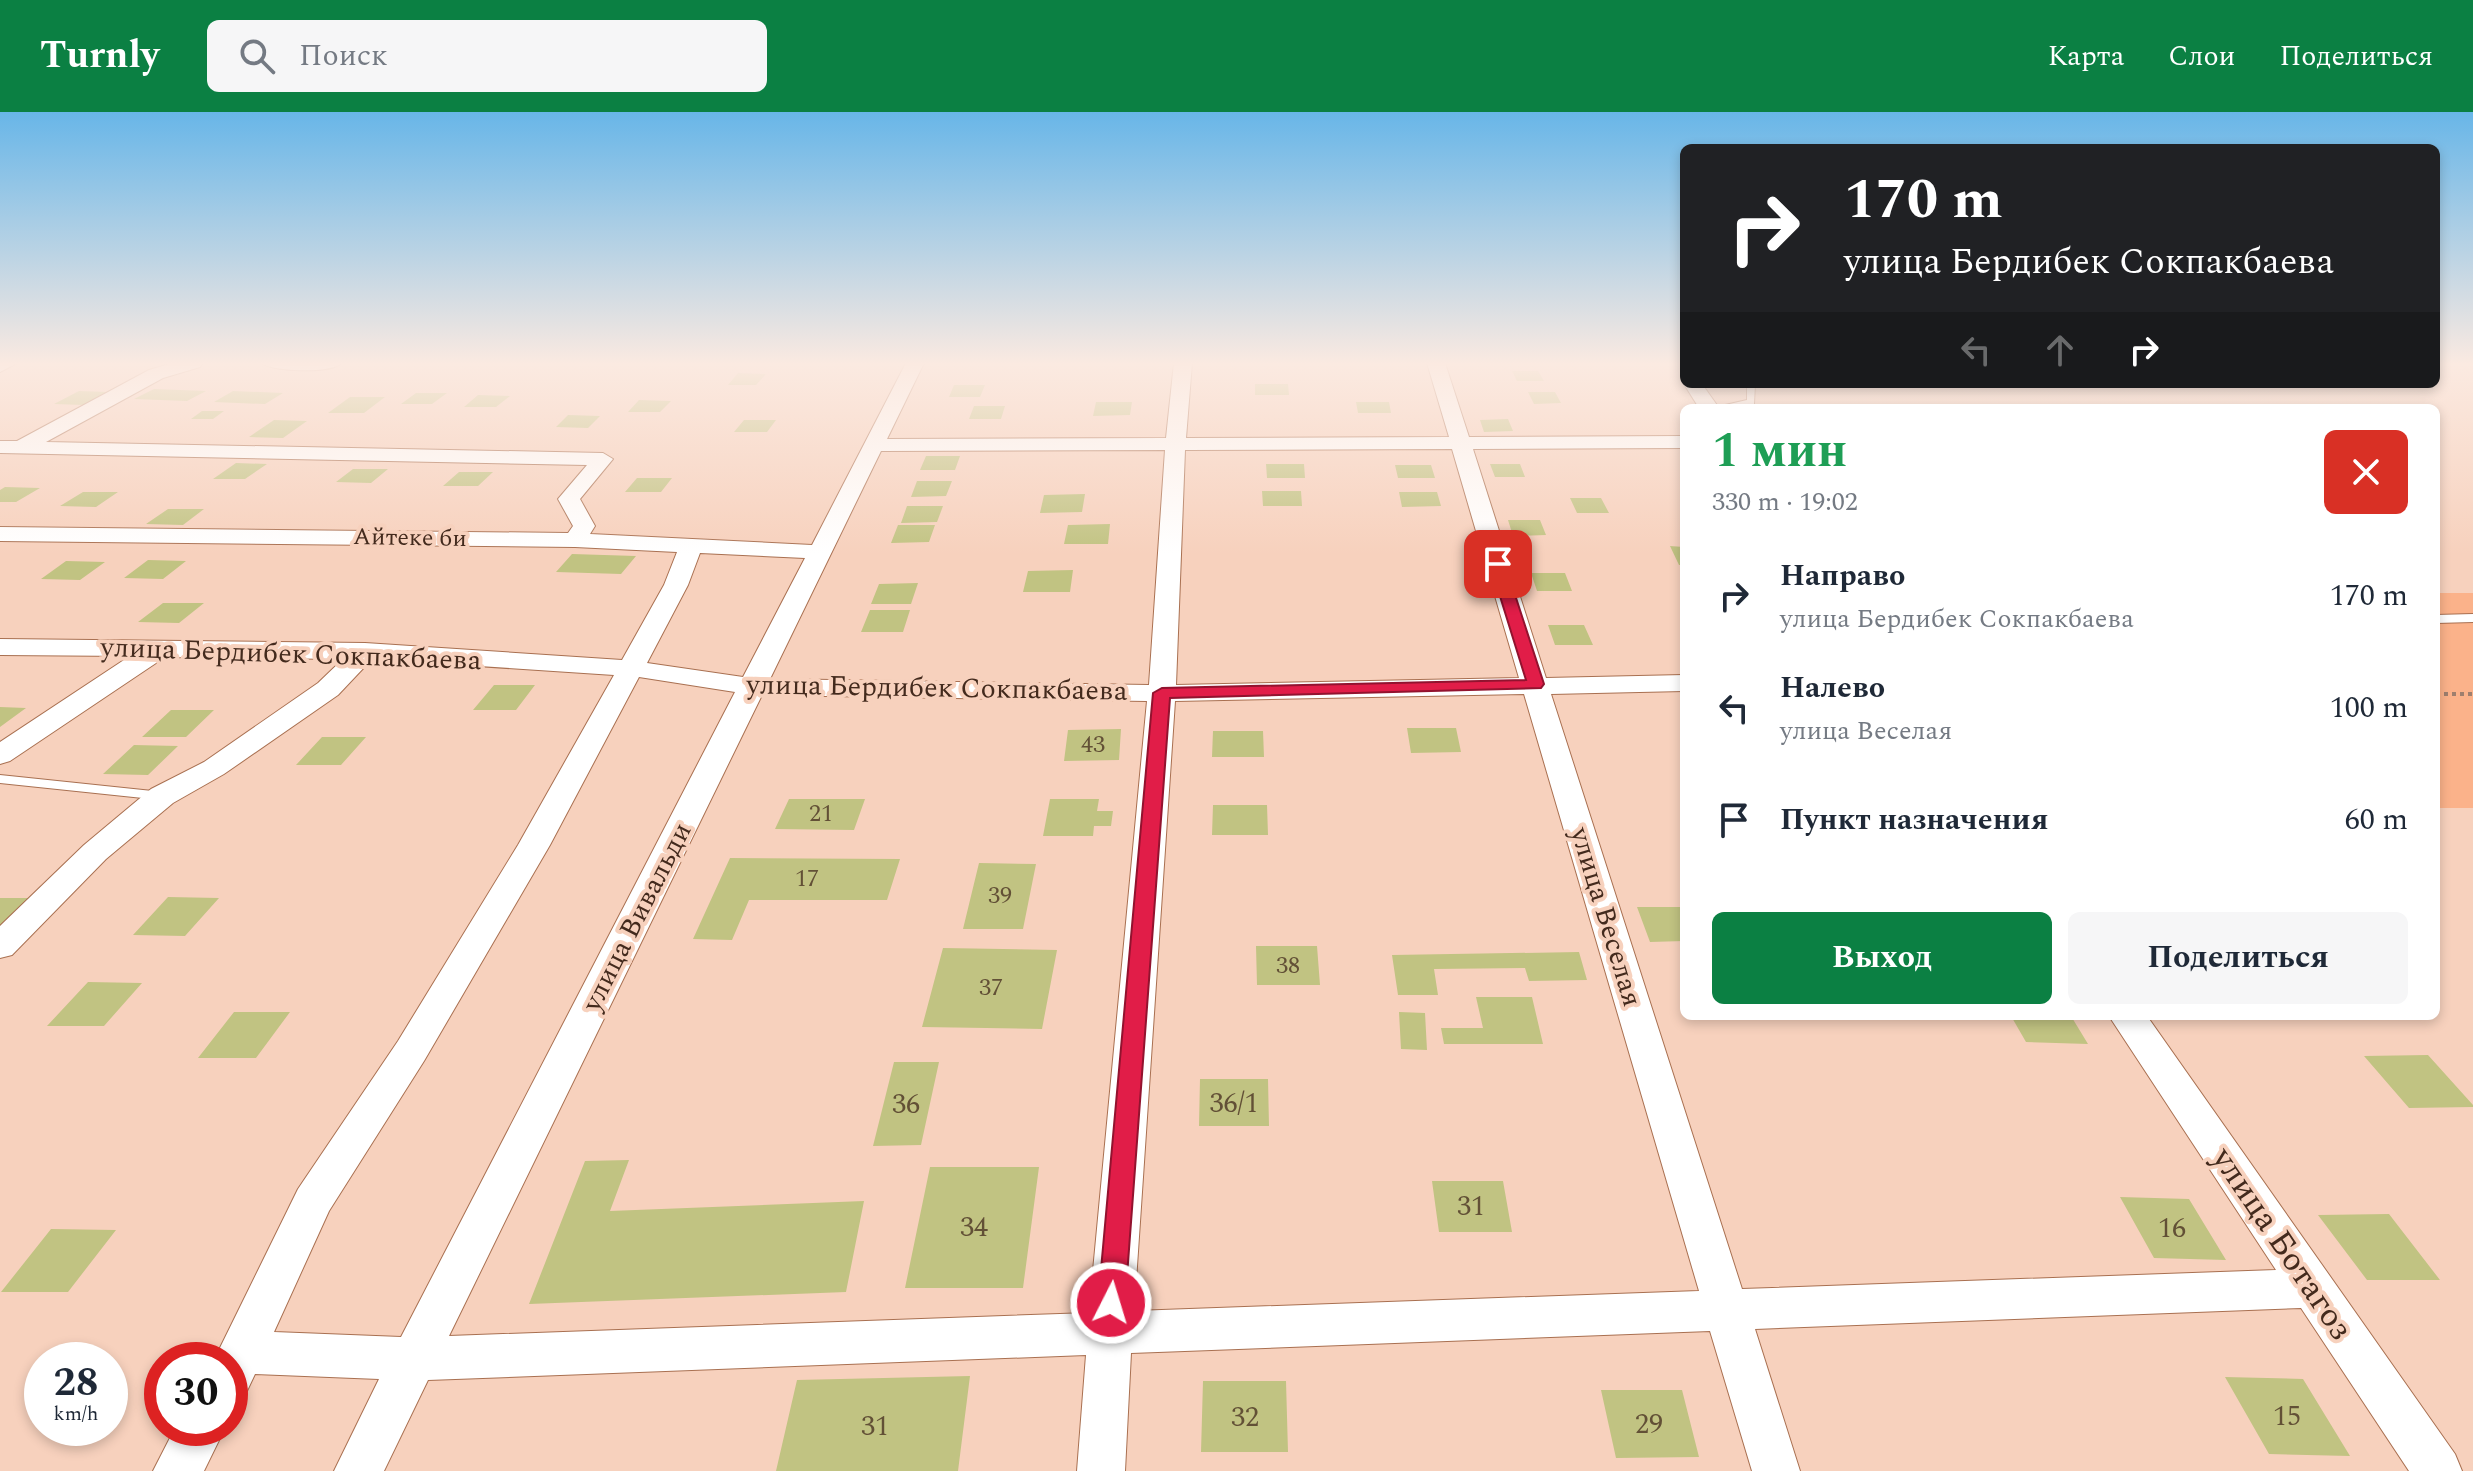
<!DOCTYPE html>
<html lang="ru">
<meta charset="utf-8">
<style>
:root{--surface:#fff;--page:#f6f6f7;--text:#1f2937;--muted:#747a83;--accent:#0b8043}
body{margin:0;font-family:Spectral,serif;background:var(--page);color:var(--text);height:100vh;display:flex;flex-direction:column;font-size:30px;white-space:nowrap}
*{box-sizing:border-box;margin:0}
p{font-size:26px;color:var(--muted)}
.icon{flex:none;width:44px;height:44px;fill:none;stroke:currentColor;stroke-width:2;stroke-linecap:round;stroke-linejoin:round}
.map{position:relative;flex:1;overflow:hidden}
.side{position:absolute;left:1680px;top:292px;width:760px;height:616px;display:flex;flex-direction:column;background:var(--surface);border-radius:12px;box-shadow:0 4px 12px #0003}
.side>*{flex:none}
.guide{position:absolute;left:1680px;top:32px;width:760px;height:244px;border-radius:12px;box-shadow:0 4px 12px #0003;background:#202124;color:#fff;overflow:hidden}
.speed{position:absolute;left:24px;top:1230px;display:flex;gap:16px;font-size:40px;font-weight:700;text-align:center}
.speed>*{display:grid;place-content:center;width:104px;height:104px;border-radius:50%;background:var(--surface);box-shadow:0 4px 12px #0003;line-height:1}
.speed small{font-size:20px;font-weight:400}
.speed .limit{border:12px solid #d22;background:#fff;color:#111}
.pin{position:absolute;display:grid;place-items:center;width:68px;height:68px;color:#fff;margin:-34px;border-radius:16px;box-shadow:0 4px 12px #0006}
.me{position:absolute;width:88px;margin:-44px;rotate:5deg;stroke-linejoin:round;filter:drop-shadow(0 0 6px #0008)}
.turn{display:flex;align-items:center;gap:28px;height:168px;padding:0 32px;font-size:36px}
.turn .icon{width:104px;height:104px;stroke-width:2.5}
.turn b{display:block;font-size:56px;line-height:68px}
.lanes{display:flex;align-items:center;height:76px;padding:0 32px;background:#0003;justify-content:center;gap:40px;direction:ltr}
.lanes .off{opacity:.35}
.round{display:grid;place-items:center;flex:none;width:84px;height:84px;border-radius:12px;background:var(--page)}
.summary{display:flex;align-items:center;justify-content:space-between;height:136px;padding:0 32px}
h1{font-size:48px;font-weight:700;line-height:60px;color:#1e9e55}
.action{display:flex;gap:16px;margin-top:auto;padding:16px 32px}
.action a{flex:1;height:92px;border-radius:12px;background:var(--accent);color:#fff;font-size:32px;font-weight:700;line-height:92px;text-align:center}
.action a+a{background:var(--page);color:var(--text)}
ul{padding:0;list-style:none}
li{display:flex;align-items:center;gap:24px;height:112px;padding:0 32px}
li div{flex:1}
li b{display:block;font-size:30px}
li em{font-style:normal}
header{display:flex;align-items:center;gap:48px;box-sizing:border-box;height:112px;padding:0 40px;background:var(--accent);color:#fff}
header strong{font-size:38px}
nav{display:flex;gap:44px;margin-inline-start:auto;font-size:28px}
.search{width:560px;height:72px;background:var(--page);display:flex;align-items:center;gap:20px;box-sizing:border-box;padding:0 28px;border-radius:12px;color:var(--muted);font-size:30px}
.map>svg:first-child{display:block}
.green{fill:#fbb28a}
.building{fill:#c1c382}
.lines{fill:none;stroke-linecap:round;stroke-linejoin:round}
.lane-casing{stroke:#a97051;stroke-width:2}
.street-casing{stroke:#a97051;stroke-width:2}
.path{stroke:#9e7f6e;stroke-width:4;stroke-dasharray:4 4;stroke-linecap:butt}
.lane{fill:#fff;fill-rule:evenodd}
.street{fill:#fff;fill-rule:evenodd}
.route{fill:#e11d48;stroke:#92132f;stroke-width:2}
.labels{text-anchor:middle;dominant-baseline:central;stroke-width:8;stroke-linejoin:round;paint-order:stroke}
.far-street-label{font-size:24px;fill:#432a1d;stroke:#f7d1bd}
.number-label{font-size:24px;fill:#625036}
.street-label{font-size:28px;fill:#432a1d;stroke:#f7d1bd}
.near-number-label{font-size:28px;fill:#625036}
.near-street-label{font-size:34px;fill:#432a1d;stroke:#f7d1bd}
</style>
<header>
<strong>Turnly</strong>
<div class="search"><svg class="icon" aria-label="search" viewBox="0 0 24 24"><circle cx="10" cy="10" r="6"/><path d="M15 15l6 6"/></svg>Поиск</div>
<nav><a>Карта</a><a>Слои</a><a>Поделиться</a></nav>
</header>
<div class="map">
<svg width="2473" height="1359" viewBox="0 0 2473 1359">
<rect width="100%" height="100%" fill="#f7d1bd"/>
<!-- green -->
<path class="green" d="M2436,481h37v215h-37z"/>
<!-- building -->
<path class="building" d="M1512,259h26l6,10h-27z
M738,261l28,1 -10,11h-28z
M1255,272h33l1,11h-34z
M954,273h31l-5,12h-31z
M154,277l52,2 -19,10 -53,-2z
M79,279l29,1 -24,13 -30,-1z
M233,279l50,2 -18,11 -51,-2z
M1528,280h27l6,11 -27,1z
M416,281h31l-15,11h-31z
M478,283l32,1 -14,11h-32z
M350,285h35l-21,16h-36z
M639,288l32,1 -11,11h-32z
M1096,290h36l-2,13 -37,1z
M1356,290h33l2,11h-33z
M974,294h31l-4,13h-32z
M202,299h22l-11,8h-22z
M568,303l32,1 -12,12 -32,-1z
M1508,307l5,12 -29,1 -4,-12z
M274,308l33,1 -24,17 -34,-1z
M744,308h32l-9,12h-33z
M926,344h34l-5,14h-35z
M236,351l31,1 -22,15h-32z
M1266,352h38l1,14h-38z
M1490,352h30l5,13h-30z
M1395,353h36l4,13h-37z
M353,357h35l-17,14 -35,-1z
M459,360h34l-15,14h-35z
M637,366h35l-11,14h-36z
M917,369h35l-6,15 -35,1z
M5,375l35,1 -24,14h-16v-12z
M1262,379h39l1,15h-39z
M83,380h35l-22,15 -36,-1z
M1399,380h38l4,14 -39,1z
M1085,382l-3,18 -42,1 4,-18z
M1570,386h31l8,15h-32z
M907,394h36l-6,16 -36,1z
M168,397h36l-21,16 -37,-1z
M1508,408h32l6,15 -33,1z
M1110,412l-2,20h-44l4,-19z
M898,413h37l-6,17 -38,1z
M1670,434l14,1v18h-5z
M572,442l64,2 -15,18 -65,-2z
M148,448l38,1 -23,18 -39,-1z
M66,449l39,1 -25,18 -39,-1z
M1073,458l-3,22h-47l5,-21z
M1531,461h34l7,18h-35z
M918,471l-7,21h-40l8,-20z
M163,491h41l-25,20 -41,-1z
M870,498h40l-7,22h-42z
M1548,513h36l9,20h-38z
M494,573h41l-19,25h-43z
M0,595l26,1 -26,19z
M171,598h43l-28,27h-44z
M1407,616h49l5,24 -50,1z
M1121,617l-2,31 -55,1 4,-31z
M1213,619h50l1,26h-52z
M322,625h44l-25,28h-45z
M134,633l44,1 -30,29 -45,-1z
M789,687h76l-11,31 -79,-1z
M1050,687h49l-2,12h16l-2,15h-17l-1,10h-50z
M1213,693h54l1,30h-56z
M730,746l170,1 -13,41h-138l-17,40 -39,-1z
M979,751l57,1 -13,65h-60z
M168,785l51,1 -34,38 -52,-1z
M0,786h29l-29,28z
M1637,795h47v34l-34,1z
M1256,834h61l3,39h-63z
M943,836l114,2 -15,79 -120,-2z
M1579,840l8,28 -58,1 -4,-13 -91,1 4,26h-40l-6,-40z
M88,870l54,1 -38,43h-57z
M1476,885h56l11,47h-99l-3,-16h42z
M234,900h56l-34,46h-58z
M1399,900l26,1 2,37 -26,-1z
M2011,904h60l17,28 -62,-2z
M2428,943l45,50v2l-64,1 -45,-52z
M894,950h45l-18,83 -48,1z
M1200,967h68l1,47h-70z
M629,1048l-19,51 254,-10 -18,91 -317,12 56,-143z
M930,1055h109l-16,121h-118z
M1432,1069h71l9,51h-73z
M2120,1085l69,2 37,61 -72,-2z
M2389,1102l51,66h-73l-49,-65z
M51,1117l65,1 -48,62h-67z
M970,1264l-12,95h-182l21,-91z
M2225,1265l78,2 47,77 -81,-2z
M1203,1269h83l2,71h-87z
M1601,1278h81l17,67 -83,1z"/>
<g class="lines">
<defs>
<path id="lane" d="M1747,272h8l-1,20 -22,4h-20l35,-8z
M2473,502v8l-37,1v-8z
M0,663l162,17 7,4 -7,4 -162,-17z"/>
<path id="street" d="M0,251h17l-17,9z
M173,251h30l-3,4 -37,11 -117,64 557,11 10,6 -33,40 15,27 -5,8 222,11 94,-182h18l-37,76 279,-1 8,-75h18l-6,75 263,-1 -22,-74h18l24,74 215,-1v12l-211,1 73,229 138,-3v16l-133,3 191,595 534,-19 -167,-254h38l308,438 7,17h-53l-108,-163 -546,21 45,142h-48l-42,-140 -579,22 -6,118h-48l9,-116 -658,25 -44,91h-50l45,-92 -124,-5 -9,19 -16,6v-39h-16l84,-171 100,-148 120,-196 96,-170 -242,-16 -34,36 -114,79 -51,29 -67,56 -94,96 -12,3v-32l84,-81 67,-56 53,-27 114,-79 25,-24 -178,-2 -155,104 -10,3v-22l130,-86 -130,-1v-16l365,4 257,17 42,-75 13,-33 -102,-5 -575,-6v-14l568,6 5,-7 -15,-27 29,-34 -587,-12v-12h17l132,-71zM1452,337l67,229 -343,7 9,-235zM1165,338l-16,235 -379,-6 111,-228zM700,441l105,5 -62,119 -96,-14 41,-78zM639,565l96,15 -334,645 -127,-5 55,-121 95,-150 126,-216zM1524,582l175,597 -565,20 41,-610zM762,583l385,6 -58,612 -640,23z
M262,251h78v1c-9,9 -68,8 -78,-1z
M1684,272h18l17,24h-20z
M175,1316h50l-21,43h-51z"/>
</defs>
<!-- lane casing -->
<use href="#lane" class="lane-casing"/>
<!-- street casing -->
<use href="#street" class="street-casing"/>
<!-- path -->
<path class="path" d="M2436,582h37"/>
<!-- lane -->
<use href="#lane" class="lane"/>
<!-- street -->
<use href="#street" class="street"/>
</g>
<!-- sky -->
<linearGradient id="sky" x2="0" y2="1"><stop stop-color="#68b6e8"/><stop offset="0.57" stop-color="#fbeae1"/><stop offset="1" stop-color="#fbeae1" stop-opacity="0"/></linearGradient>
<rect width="2473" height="442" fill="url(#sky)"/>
<!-- route -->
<path class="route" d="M1498,448l7,4 39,120 -3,4 -371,10 -45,605 -4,9 -10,4 -9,-4 -4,-9 55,-610 9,-5 364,-8 -36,-116z"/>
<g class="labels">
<!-- far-street labels -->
<g class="far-street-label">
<text transform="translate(410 426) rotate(1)">Айтеке би</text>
</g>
<!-- number labels -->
<g class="number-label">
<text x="1093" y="633">43</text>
<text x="821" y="702">21</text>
<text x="807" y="767">17</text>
<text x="1000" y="784">39</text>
<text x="1288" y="854">38</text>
<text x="991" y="876">37</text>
</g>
<!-- street labels -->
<g class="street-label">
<text transform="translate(291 542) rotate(2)">улица Бердибек Сокпакбаева</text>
<text transform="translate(937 576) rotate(1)">улица Бердибек Сокпакбаева</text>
<text transform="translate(637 805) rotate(-63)">улица Вивальди</text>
<text transform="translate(1606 805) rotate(73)">улица Веселая</text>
</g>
<!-- near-number labels -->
<g class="near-number-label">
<text x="1234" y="991">36/1</text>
<text x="906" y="992">36</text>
<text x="1471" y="1094">31</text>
<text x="974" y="1115">34</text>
<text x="2172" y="1116">16</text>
<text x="2287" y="1304">15</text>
<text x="1245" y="1305">32</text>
<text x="1649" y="1312">29</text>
<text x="875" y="1314">31</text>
</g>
<!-- near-street labels -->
<g class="near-street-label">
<text transform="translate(2282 1132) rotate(56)">улица Ботагоз</text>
</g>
</g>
</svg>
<div class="speed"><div>28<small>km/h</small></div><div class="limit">30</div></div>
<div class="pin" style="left:1498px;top:452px;background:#d93025"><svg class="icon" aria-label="arrive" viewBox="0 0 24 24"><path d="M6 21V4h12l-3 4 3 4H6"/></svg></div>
<svg class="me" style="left:1111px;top:1191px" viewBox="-20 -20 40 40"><circle r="17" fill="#e11d48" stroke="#fff" stroke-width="3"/><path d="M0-11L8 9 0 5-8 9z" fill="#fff"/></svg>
<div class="guide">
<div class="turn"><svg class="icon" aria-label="right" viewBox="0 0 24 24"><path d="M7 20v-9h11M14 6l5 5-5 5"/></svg><div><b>170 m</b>улица Бердибек Сокпакбаева</div></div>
<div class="lanes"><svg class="icon off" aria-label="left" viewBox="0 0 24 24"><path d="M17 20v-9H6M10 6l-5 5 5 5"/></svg><svg class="icon off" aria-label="ahead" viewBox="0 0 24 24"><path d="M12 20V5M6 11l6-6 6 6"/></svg><svg class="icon" aria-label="right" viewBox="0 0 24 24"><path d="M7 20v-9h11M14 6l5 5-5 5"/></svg></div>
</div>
<section class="side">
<div class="summary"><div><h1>1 мин</h1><p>330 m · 19:02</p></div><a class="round" style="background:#d93025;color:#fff"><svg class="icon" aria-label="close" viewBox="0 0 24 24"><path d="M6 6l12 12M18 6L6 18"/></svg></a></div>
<ul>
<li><svg class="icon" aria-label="right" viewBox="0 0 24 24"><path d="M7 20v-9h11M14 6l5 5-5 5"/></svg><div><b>Направо</b><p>улица Бердибек Сокпакбаева</p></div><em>170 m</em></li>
<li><svg class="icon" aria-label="left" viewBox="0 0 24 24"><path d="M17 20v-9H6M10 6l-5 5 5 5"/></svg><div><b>Налево</b><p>улица Веселая</p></div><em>100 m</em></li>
<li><svg class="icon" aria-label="arrive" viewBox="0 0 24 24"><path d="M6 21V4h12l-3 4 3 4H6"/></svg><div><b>Пункт назначения</b></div><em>60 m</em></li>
</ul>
<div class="action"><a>Выход</a><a>Поделиться</a></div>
</section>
</div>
